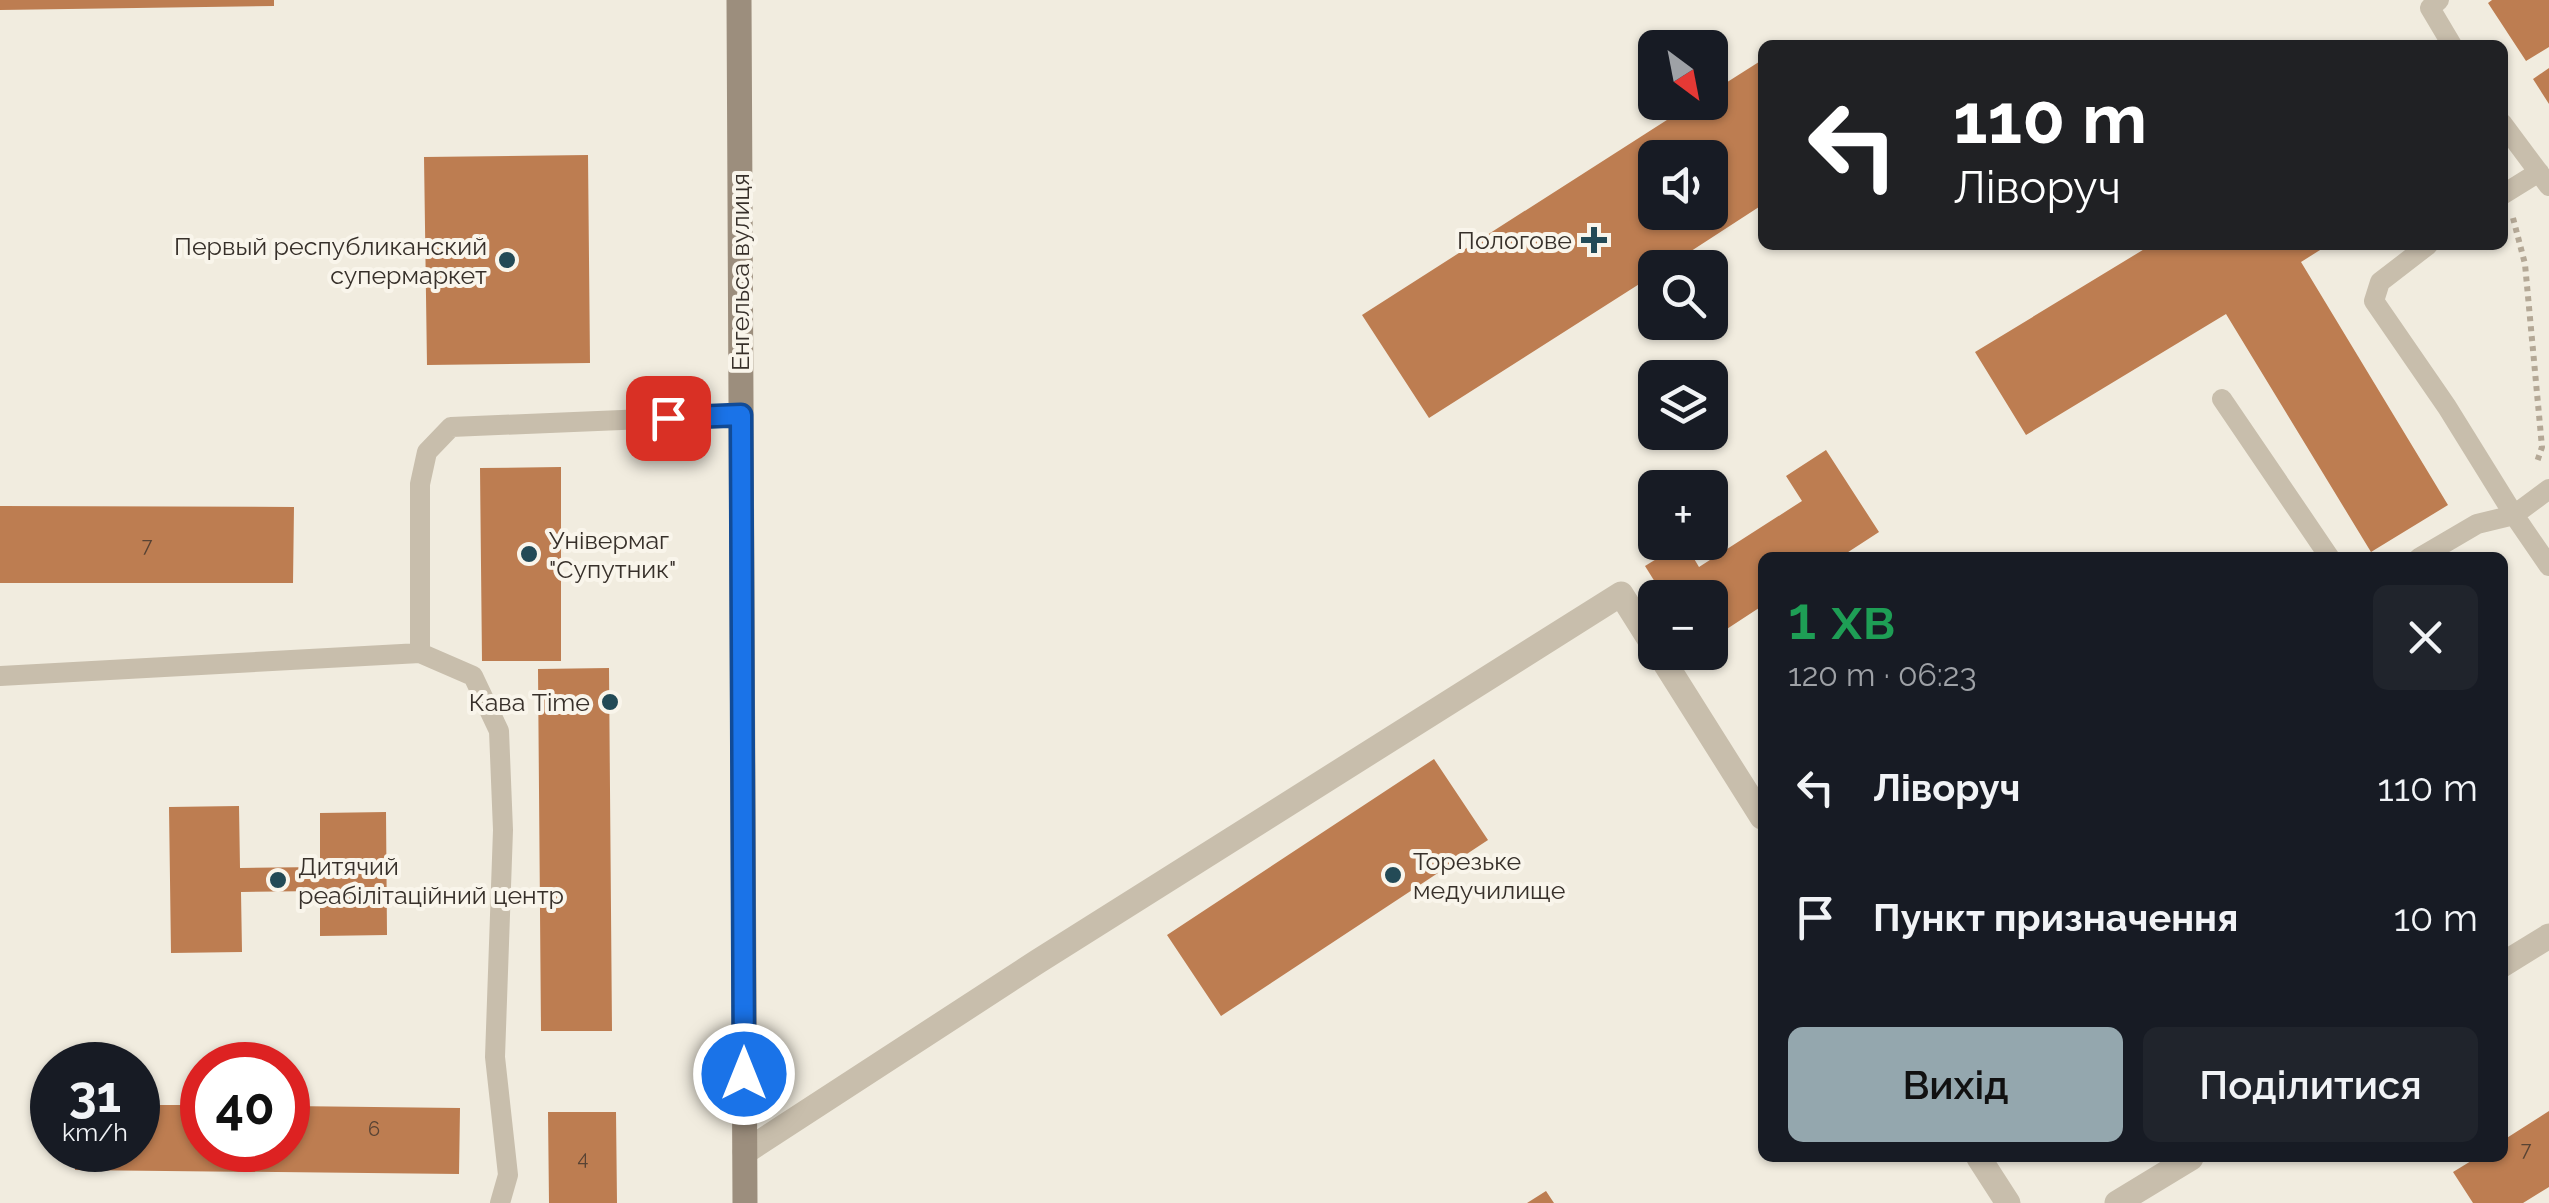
<!DOCTYPE html>
<html lang="uk">
<meta charset="utf-8">
<style>
:root{--surface:#171b24;--page:#20242c;--text:#f1f3f6;--muted:#9ea1a6;--accent:#94a7ae}
body{margin:0;font-family:Raleway,sans-serif;background:var(--page);color:var(--text);height:100vh;display:flex;flex-direction:column;font-size:38px;white-space:nowrap}
*{box-sizing:border-box;margin:0}
p{font-size:32px;color:var(--muted)}
.icon{flex:none;width:55px;height:55px;fill:none;stroke:currentColor;stroke-width:2;stroke-linecap:round;stroke-linejoin:round}
.map{position:relative;flex:1;overflow:hidden}
.side{position:absolute;left:1758px;top:552px;width:750px;height:610px;display:flex;flex-direction:column;background:var(--surface);border-radius:15px;box-shadow:0 2px 8px #0004}
.side>*{flex:none}
.guide{position:absolute;left:1758px;top:40px;width:750px;height:210px;border-radius:15px;box-shadow:0 2px 8px #0004;background:#202124;color:#fff;overflow:hidden}
.needle{width:65px;rotate:148deg}
.fabs{position:absolute;left:1638px;top:30px;display:grid;gap:20px}
.fabs a{display:grid;place-items:center;width:90px;height:90px;border-radius:15px;background:var(--surface);box-shadow:0 2px 8px #0004;font-size:50px}
.speed{position:absolute;left:30px;top:1042px;display:flex;gap:20px;font-size:50px;font-weight:700;text-align:center}
.speed>*{display:grid;place-content:center;width:130px;height:130px;border-radius:50%;background:var(--surface);box-shadow:0 2px 8px #0004;line-height:1}
.speed small{font-size:25px;font-weight:400}
.speed .limit{border:15px solid #d22;background:#fff;color:#111}
.pin{position:absolute;display:grid;place-items:center;width:85px;height:85px;color:#fff;margin:-42px;border-radius:20px;box-shadow:0 5px 15px #0006}
.me{position:absolute;width:110px;margin:-55px;rotate:0deg;stroke-linejoin:round;filter:drop-shadow(0 0 8px #0008)}
.turn{display:flex;align-items:center;gap:35px;height:210px;padding:0 30px;font-size:45px}
.turn .icon{width:130px;height:130px;stroke-width:2.5}
.turn b{display:block;font-size:70px;line-height:85px}
.round{display:grid;place-items:center;flex:none;width:105px;height:105px;border-radius:15px;background:var(--page)}
.head{display:flex;align-items:center;justify-content:space-between;height:170px;padding:0 30px}
h1{font-size:60px;font-weight:600;line-height:75px;color:#1e9e55}
.primary-button{display:flex;gap:20px;margin-top:auto;padding:20px 30px}
.primary-button a{flex:1;height:115px;border-radius:15px;background:var(--accent);color:#111;font-size:40px;font-weight:600;line-height:115px;text-align:center}
.primary-button a+a{background:var(--page);color:var(--text)}
ul{padding:0;list-style:none}
li{display:flex;align-items:center;gap:30px;height:130px;padding:0 30px}
li div{flex:1}
li b{display:block;font-size:38px}
li em{font-style:normal}
.map>svg:first-child{display:block}
.building{fill:#bd7d51;fill-rule:evenodd}
.lines{fill:none;stroke-linecap:round;stroke-linejoin:round}
.path{stroke:#b4a896;stroke-width:6;stroke-dasharray:5 5;stroke-linecap:butt}
.lane{stroke:#c8beac;stroke-width:20}
.street{stroke:#c8beac;stroke-width:25}
.secondary{stroke:#9c8e7d;stroke-width:25}
.route-casing{stroke:#114b97;stroke-width:25}
.route{stroke:#1a73e8;stroke-width:18}
.poi-dot{fill:#234a56;stroke:#f9f5eb;stroke-width:4}
.labels{text-anchor:middle;dominant-baseline:central;stroke-width:8;stroke-linejoin:round;paint-order:stroke}
.number-label{font-size:20px;fill:#584334}
.poi-label{font-size:25px;fill:#37302a;stroke:#f9f5eb;text-anchor:end}
.street-label{font-size:25px;fill:#37302a;stroke:#f9f5eb}
</style>
<div class="map">
<svg width="2549" height="1203" viewBox="0 0 2549 1203">
<rect width="100%" height="100%" fill="#f1ecdf"/>
<!-- building -->
<path class="building" d="M0,0h274v6l-274,4z
M2492,0h57v47l-23,14 -38,-58z
M1762,60v145l-97,63h-10v6l-226,144 -67,-103 333,-213h15v-9zM1655,158h55v54h-55z
M2549,68v36l-16,-25z
M588,155l2,208 -163,2 -3,-208z
M2151,245h177l-27,17 147,243 -77,47 -145,-238 -200,121 -51,-83z
M1826,450l53,82 -40,26h-77v48l-52,34v-42h-45l-20,-32 39,-24 15,25 103,-66 -16,-25z
M561,467v194h-79l-2,-193z
M0,506l294,1 -1,76h-293z
M609,668l3,363h-71l-3,-362z
M1434,759l54,81 -267,176 -54,-81z
M239,806l1,62 80,-1v-54l66,-1 1,123 -67,1v-45l-79,1 1,60 -71,1 -2,-146z
M138,1105h64v45h86v-44l172,2 -1,66 -384,-4v-20h63z
M2549,1111v76l-26,16h-50l-20,-31 23,-14h26v-17z
M548,1112h68l1,91h-68z
M1546,1191l8,12h-27z"/>
<g class="lines">
<!-- path -->
<path class="path" d="M2513,218l12,46 17,183 -5,15"/>
<!-- lane -->
<path class="lane" d="M2439,0l-9,8 22,37
M2502,123l47,63
M2502,195l37,-23
M2428,245l-48,37 -6,19 73,106 67,108 35,-26
M2222,399l108,159
M2419,558l58,-34 37,-9 35,51
M0,676l420,-23
M500,1203l8,-28 -13,-118 8,-227 -4,-99 -26,-55 -53,-23v-169l7,-32 24,-25 290,-12"/>
<!-- street -->
<path class="street" d="M1658,652l104,165
M2502,965l47,-29
M745,1152l292,-190 584,-368 34,54
M1979,1158l29,45
M2117,1203l74,-45"/>
<!-- secondary -->
<path class="secondary" d="M739,0l6,1203"/>
</g>
<g class="lines">
<defs>
<path id="route" d="M668,418l73,-3 3,659"/>
</defs>
<!-- route casing -->
<use href="#route" class="route-casing"/>
<!-- route -->
<use href="#route" class="route"/>
</g>
<!-- markers -->
<g class="poi-dot">
<path d="M1589 225h10v10h10v10h-10v10h-10v-10h-10v-10h10z"/>
<circle cx="507" cy="260" r="10"/>
<circle cx="529" cy="554" r="10"/>
<circle cx="610" cy="702" r="10"/>
<circle cx="1393" cy="875" r="10"/>
<circle cx="278" cy="880" r="10"/>
</g>
<g class="labels">
<!-- number labels -->
<g class="number-label">
<text x="147" y="545">7</text>
<text x="374" y="1129">6</text>
<text x="2526" y="1149">7</text>
<text x="583" y="1158">4</text>
</g>
<!-- poi labels -->
<g class="poi-label">
<text x="1572" y="240">Пологове</text>
<text x="487" y="246">Первый республиканский<tspan x="487" dy="29">супермаркет</tspan></text>
<text x="549" y="540" text-anchor="start">Універмаг<tspan x="549" dy="29">"Супутник"</tspan></text>
<text x="590" y="702">Кава Time</text>
<text x="1413" y="861" text-anchor="start">Торезьке<tspan x="1413" dy="29">медучилище</tspan></text>
<text x="298" y="866" text-anchor="start">Дитячий<tspan x="298" dy="29">реабілітаційний центр</tspan></text>
</g>
<!-- street labels -->
<g class="street-label">
<text transform="translate(740 272) rotate(-90)">Енгельса вулиця</text>
</g>
</g>
</svg>
<div class="fabs">
<a><svg class="needle" viewBox="-14 -14 28 28"><path d="M0-13l5 13h-10z" fill="#e53935"/><path d="M0 13l5-13h-10z" fill="#9ea1a6"/></svg></a>
<a><svg class="icon" aria-label="sound" viewBox="0 0 24 24"><path d="M4 9h4l5-4v14l-5-4H4zM17 9q2 3 0 6"/></svg></a>
<a><svg class="icon" aria-label="search" viewBox="0 0 24 24"><circle cx="10" cy="10" r="6"/><path d="M15 15l6 6"/></svg></a>
<a><svg class="icon" aria-label="layers" viewBox="0 0 24 24"><path d="M12 4l9 5-9 5-9-5zM3 14l9 5 9-5"/></svg></a>
<a>+</a>
<a>−</a>
</div>
<div class="speed"><div>31<small>km/h</small></div><div class="limit">40</div></div>
<div class="pin" style="left:668px;top:418px;background:#d93025"><svg class="icon" aria-label="arrive" viewBox="0 0 24 24"><path d="M6 21V4h12l-3 4 3 4H6"/></svg></div>
<svg class="me" style="left:744px;top:1074px" viewBox="-20 -20 40 40"><circle r="17" fill="#1a73e8" stroke="#fff" stroke-width="3"/><path d="M0-11L8 9 0 5-8 9z" fill="#fff"/></svg>
<div class="guide">
<div class="turn"><svg class="icon" aria-label="left" viewBox="0 0 24 24"><path d="M17 20v-9H6M10 6l-5 5 5 5"/></svg><div><b>110 m</b>Ліворуч</div></div>
</div>
<section class="side">
<div class="head"><div><h1>1 хв</h1><p>120 m · 06:23</p></div><a class="round"><svg class="icon" aria-label="close" viewBox="0 0 24 24"><path d="M6 6l12 12M18 6L6 18"/></svg></a></div>
<ul>
<li><svg class="icon" aria-label="left" viewBox="0 0 24 24"><path d="M17 20v-9H6M10 6l-5 5 5 5"/></svg><div><b>Ліворуч</b></div><em>110 m</em></li>
<li><svg class="icon" aria-label="arrive" viewBox="0 0 24 24"><path d="M6 21V4h12l-3 4 3 4H6"/></svg><div><b>Пункт призначення</b></div><em>10 m</em></li>
</ul>
<div class="primary-button"><a>Вихід</a><a>Поділитися</a></div>
</section>
</div>
